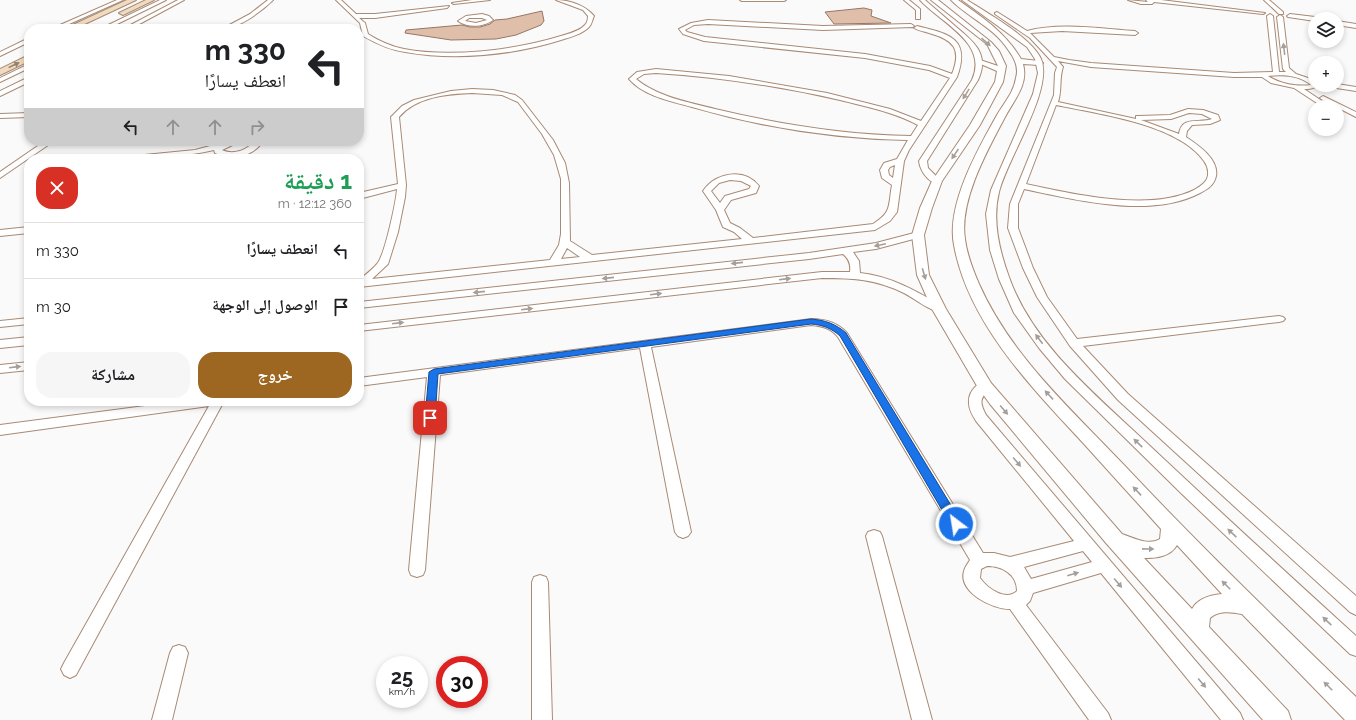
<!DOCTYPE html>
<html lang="ar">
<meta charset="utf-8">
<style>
:root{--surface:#fff;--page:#f6f6f6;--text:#202124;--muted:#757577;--line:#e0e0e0;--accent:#9d6621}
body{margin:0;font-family:Raleway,"Noto Naskh Arabic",sans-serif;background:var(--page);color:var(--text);direction:rtl;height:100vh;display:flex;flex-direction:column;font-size:15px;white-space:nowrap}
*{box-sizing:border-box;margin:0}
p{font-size:13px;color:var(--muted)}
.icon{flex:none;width:22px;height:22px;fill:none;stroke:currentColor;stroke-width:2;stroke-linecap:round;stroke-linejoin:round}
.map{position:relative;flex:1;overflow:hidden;direction:ltr}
.panel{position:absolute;left:24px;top:154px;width:340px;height:252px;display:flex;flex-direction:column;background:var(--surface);border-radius:16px;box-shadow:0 2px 6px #0003;direction:rtl}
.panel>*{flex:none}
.top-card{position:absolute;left:24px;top:24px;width:340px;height:122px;border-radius:16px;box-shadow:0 2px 6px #0003;direction:rtl;background:#fff;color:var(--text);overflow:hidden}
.tools{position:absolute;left:1308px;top:12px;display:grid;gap:8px}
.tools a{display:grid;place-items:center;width:36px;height:36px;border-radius:50%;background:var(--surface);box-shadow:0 2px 6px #0003;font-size:20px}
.speed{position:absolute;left:376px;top:656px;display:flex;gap:8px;font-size:20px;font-weight:700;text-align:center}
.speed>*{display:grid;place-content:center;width:52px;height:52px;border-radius:50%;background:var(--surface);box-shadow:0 2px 6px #0003;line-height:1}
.speed small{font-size:10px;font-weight:400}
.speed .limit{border:6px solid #d22;background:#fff;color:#111}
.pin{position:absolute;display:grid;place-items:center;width:34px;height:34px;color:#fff;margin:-17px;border-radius:8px;box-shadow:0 2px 6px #0006}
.me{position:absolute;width:44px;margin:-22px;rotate:329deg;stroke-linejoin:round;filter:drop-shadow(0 0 3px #0008)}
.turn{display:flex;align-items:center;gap:14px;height:84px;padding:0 12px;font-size:18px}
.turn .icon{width:52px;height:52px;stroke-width:2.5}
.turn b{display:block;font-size:28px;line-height:34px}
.lanes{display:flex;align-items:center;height:38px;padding:0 12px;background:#0003;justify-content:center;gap:20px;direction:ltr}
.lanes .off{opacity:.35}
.round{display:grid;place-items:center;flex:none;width:42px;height:42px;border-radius:16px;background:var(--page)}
.summary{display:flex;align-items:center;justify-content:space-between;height:68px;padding:0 12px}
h1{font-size:24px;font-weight:700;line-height:30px;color:#1e9e55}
.primary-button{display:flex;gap:8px;margin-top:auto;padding:8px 12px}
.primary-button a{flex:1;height:46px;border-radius:16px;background:var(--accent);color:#fff;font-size:16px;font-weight:700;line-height:46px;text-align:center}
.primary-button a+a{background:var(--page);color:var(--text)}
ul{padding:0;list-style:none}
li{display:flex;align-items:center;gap:12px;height:56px;padding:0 12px;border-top:1px solid var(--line)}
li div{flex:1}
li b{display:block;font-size:15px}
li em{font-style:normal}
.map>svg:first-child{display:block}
.building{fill:#e0bfaa;stroke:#957765}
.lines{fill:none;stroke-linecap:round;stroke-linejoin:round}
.minor-casing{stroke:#a88a75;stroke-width:2}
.tertiary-casing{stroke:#a88a75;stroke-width:2}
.secondary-casing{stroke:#a88a75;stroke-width:2}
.minor{fill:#fff;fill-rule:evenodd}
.tertiary{fill:#fff;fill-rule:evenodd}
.secondary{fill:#f0dbc0;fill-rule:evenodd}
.oneway{fill:#a49f9b}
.oneway2{fill:#928270}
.route{fill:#1a73e8;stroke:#114b97}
</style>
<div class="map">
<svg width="1356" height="720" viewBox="0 0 1356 720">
<rect width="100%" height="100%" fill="#fafafa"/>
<!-- building -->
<path class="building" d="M864,8l8,2 -1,6 20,7 -57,1 -9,-12z
M542,11l2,10 -3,4 -25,10 -20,4 -45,1 -46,-7 1,-3 56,-5 8,2h10l10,-3 5,-4 12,-1z"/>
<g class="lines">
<defs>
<path id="minor" d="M117,0h6l-65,29h-7z
M160,0h6l-59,29h-7z
M178,0h6l-54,29h-7z
M268,0h5c-11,11 -35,29 -51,29l28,-15z
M336,0h5l15,14h19l74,-8 -2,2 -72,10h-16l6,5 3,11c11,7 22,12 36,15 47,9 111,1 157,-13 7,-2 19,-5 24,-11 2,-2 3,-6 3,-9l-5,-6 -27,-10c13,0 29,5 38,16 -2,4 -2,8 -5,11 -7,7 -18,10 -28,13 -48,15 -105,21 -156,12 -15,-2 -28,-8 -42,-16l-3,-13z
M472,0h18l-36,4 -2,-1z
M740,0h46l-2,1h-42z
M904,0h5l11,9v10h-4v-9z
M920,0h5c10,9 20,17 30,26 19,16 35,28 23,54l-51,81 1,7 13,13 -4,3c-10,-3 -17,-14 -18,-23l53,-81c17,-37 -31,-57 -52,-80z
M962,0h5c20,13 65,38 74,59 13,30 -34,100 -42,133 -7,28 0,58 10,85 24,69 91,121 142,170 68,64 137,127 205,189v20l-6,-2 -168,-160 -117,-115 -26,-31 -25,-35 -15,-34 -9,-29 -4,-36 5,-24 42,-96 5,-21 -3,-14 -8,-12z
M1128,0l20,2 -2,-2h15l104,13 -2,1 -109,-12 -2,2h-11z
M1264,0h5l14,12v2h-4z
M997,12l30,19c33,-9 75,-2 108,0l3,2 -3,2 -73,-4 -32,2 24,24 15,3 22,3 143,10 39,-1 -6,-56 3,-2 3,2 6,56h7l-3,-3 -6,-52 3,-2 3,2 6,51 7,6 18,6 1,5h3c-4,4 -9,4 -14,4l27,18h-8l-29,-19 -23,-5 -9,-6h-28l-143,-10 -33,-6 5,6c-4,11 -1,23 -5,35l78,17v-3h3l31,-1 18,-6 15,1 15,5 2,5 -10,4 -18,1 -5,6 -1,6c12,8 33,22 30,39 -2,9 -8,13 -16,17 -49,26 -124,7 -176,-4l-6,15v24l15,40 14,29 30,42 202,-23 4,1 2,2 -2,2 -4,1 -196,24 45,48 228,202v19l-6,-3 -232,-212 -48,-54 -33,-49 -14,-29 -15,-40 2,-24 44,-109 1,-22 2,-6 -27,-29 -35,-24v-1zM1268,76c14,-2 32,-1 43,9 -14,2 -31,-1 -43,-9zM1056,105c43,9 122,19 148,56 5,7 6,16 0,22 -3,3 -7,5 -10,7 -44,22 -122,4 -168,-6zM1189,113l13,1 10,5c-13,5 -30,-4 -33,15l-38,-14 30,-1z
M482,14l7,2 4,4c-9,7 -26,8 -35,1l8,-5zM469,18h13l5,2 -11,3 -11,-2z
M1290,14l25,3 3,2h-3v2l-27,-4 -1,-1z
M708,20l115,6 88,-2 3,2 -1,1 -90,3 -115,-6 -14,1 -9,5 2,2 18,5 160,17 65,12 22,8c10,-25 2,-34 -23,-41 -5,-2 -10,-2 -15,-5l3,-2c32,8 54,12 40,51l-48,73 -5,11 -7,51 -7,9 -15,9 -516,57v-7c6,-5 13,-10 18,-16 8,-9 19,-62 20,-75l-38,10v-6l39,-9 -7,-67 11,-11 12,-6 37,-9 21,-2 21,1 22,5 7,5 31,40 12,23 4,20 1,58 22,14 150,-16 -8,-7 -11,-5 -7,-17 -13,-19c12,-18 41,-24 56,-5l-3,7 -25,7 -7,10 6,13 10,5 13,10 120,-14c19,-12 15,-17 19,-39l-10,-7 -2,-8 4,-7 13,-4 11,-19c-72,-1 -147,-13 -216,-33 -22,-6 -48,-11 -63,-28l8,-7 19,-3 73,7 98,17 63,16 31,12 29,-43 -21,-8 -64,-12 -161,-17 -21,-7 -4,-5 12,-6zM656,73c62,4 123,13 184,27 27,7 54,12 78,25l-7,11c-66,-1 -133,-12 -196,-27 -27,-7 -57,-12 -79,-30l8,-5zM472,93l30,2 16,7 24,32 12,21 7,24v55l-2,11 -9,15 -178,19 16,-15 10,-32 7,-35 1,-12 -7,-68c17,-20 47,-23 73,-24zM895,165l-2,13 -4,-3 -1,-5 2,-3zM730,180l11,1 10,5 -2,3 -24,7 -5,7 -9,-12 8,-8zM567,248l13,9 -19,2z
M1337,21l19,3v4l-19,-3z
M29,38v4l-29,14v-4z
M29,64v4l-29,14v-4z
M29,77v5l-29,14v-5z
M1337,84l19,3v4l-26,-4 -3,-2z
M1323,96l33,16v5l-35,-18 -1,-1z
M29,113v4l-29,1v-4z
M45,141h9l-54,37v-6z
M229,141h12l-19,9c10,5 22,1 30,-6l-4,-3h10l2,4c-11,13 -31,15 -45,8l-1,-3c-31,7 -62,9 -94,9l4,-2 71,-7z
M29,227v6l-29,3v-6z
M918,232l5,3 -2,2 -45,12 -23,3 6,9 1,12c30,3 57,18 83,34l1,2 -1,2c-10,3 -29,-13 -39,-18 -29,-14 -51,-15 -82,-15l-463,53v-6l463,-53h28c1,-8 -1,-13 -7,-18l-34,5 -450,49v-6l450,-49 67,-10z
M29,318v6l-29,3v-6z
M811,319c14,0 26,3 36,14l136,220h11l16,4 64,-16 -98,-120c-3,-5 -7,-11 -7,-18 -1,-11 9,-23 20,-20l2,3c-8,12 -14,12 -5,29l254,298 3,7h-22l-120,-147 -68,20 -3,8 -4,4 82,108 3,7h-22l-79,-111c-18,0 -52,-17 -46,-38 1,-4 4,-8 6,-11l-132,-223c-7,-9 -16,-11 -27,-12l-160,22 40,185 -3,4 -5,2 -5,-2 -3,-4 -35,-184 -200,27 -15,195 -2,5 -6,2 -6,-2 -2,-5 18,-193 -68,9v-8zM1083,551l9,11 -61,17 -7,-12zM987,566c15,0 30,8 30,25 -11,11 -30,-3 -37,-13l1,-9z
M29,337v8l-29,3v-8z
M29,362v8l-29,3v-8z
M183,401h41l-148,274 -6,3 -6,-3 -3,-6 3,-6 145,-257 -209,29v-10z
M874,530l6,2 2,4 50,184h-20l-46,-184 2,-4z
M540,575l6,2 2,5 4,138h-20v-138l2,-5z
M179,645l6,2 3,6 -16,67h-20l18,-67 3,-6z"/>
<path id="tertiary" d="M931,0h7l53,42 8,9 7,15 -3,16 -23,43 -38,56 -10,27 -8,27 5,40 17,34 45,74 131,151c12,4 26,12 38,5l1,-10c-25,-28 -51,-56 -76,-84 -52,-56 -117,-122 -131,-200 -8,-40 24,-96 43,-130 7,-12 17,-23 19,-37 3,-10 -1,-19 -7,-27 -14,-23 -40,-33 -58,-51h7c24,17 48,33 63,59l18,2 4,2 -4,2 -16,-1c6,21 -10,37 -19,55 -17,32 -45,82 -39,120 2,16 8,31 14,45 32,72 92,125 145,181 75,80 154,156 232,232v23h-11l-103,-106c-11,-2 -23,-4 -32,4l-1,9 79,84 3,9h-28l-157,-177 -116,-139 -13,-18 -45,-77 -15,-34 -5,-40 8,-27 12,-27 38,-56 25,-43 2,-11 -21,-9 4,-2 18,6 -11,-22zM1177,545l45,49c-11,1 -24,4 -30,15l-48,-51c12,0 26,-1 33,-13z"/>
<path id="secondary" d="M127,0h9l-62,29h-10z
M146,0h8l-29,14 -2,1 -4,-2z
M29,55v6l-29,14v-6z"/>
</defs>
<!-- minor casing -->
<use href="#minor" class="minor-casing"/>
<!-- tertiary casing -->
<use href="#tertiary" class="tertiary-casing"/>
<!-- secondary casing -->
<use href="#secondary" class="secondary-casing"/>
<!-- minor -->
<use href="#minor" class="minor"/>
<!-- tertiary -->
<use href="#tertiary" class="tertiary"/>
<!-- secondary -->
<use href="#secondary" class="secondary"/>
</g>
<!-- one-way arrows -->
<defs><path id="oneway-solid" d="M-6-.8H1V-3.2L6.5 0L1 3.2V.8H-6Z"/></defs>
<g class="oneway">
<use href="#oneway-solid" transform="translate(986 42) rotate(41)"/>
<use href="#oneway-solid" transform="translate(1284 49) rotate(-97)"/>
<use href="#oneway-solid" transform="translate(966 94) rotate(122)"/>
<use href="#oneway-solid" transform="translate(955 154) rotate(124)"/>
<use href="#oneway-solid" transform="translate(880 245) rotate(168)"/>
<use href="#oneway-solid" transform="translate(737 263) rotate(174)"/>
<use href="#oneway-solid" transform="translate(924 274) rotate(74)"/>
<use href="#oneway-solid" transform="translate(608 278) rotate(174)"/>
<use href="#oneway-solid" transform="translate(785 279) rotate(-7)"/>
<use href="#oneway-solid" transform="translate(479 292) rotate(174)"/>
<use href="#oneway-solid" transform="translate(656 294) rotate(-7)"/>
<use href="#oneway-solid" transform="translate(527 309) rotate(-7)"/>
<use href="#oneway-solid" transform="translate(398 323) rotate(-7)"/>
<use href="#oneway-solid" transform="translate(1039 339) rotate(-127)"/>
<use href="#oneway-solid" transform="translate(15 367) rotate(-7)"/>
<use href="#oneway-solid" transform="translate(1049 395) rotate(-133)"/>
<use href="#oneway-solid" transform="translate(1004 410) rotate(50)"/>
<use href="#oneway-solid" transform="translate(1138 443) rotate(-136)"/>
<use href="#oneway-solid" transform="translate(1017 462) rotate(50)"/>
<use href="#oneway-solid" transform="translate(1137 491) rotate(-133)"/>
<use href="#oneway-solid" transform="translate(1232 533) rotate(-137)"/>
<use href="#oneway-solid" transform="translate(1148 549) rotate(1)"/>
<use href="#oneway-solid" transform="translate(1073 574) rotate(-16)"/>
<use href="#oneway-solid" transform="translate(1118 583) rotate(50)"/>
<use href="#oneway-solid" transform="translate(1226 585) rotate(-135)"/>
<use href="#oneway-solid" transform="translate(1327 621) rotate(-137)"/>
<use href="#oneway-solid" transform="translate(1202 683) rotate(50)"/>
<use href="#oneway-solid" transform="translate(1328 686) rotate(-135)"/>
</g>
<use class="oneway2" href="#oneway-solid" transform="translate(14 65) rotate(-26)"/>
<!-- route -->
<path class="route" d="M811,319c14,1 25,5 35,14l114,187 2,4 -2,3 -4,1 -4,-1 -112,-191c-9,-8 -17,-11 -29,-12l-373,50 -3,44 -5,4 -5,-4 4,-46 5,-3z"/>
</svg>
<div class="tools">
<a><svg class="icon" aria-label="layers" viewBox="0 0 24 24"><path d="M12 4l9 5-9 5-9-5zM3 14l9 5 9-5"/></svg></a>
<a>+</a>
<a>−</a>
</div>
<div class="speed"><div>25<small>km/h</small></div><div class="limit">30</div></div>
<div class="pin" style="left:430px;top:418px;background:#d93025"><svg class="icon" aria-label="arrive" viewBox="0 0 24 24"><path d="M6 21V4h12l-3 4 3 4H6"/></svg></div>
<svg class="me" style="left:956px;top:524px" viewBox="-20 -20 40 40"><circle r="17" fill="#1a73e8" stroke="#fff" stroke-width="3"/><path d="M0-11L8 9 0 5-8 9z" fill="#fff"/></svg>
<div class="top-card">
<div class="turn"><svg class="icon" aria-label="left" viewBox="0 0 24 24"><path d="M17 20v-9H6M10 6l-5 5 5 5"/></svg><div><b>330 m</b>انعطف يسارًا</div></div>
<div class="lanes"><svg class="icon" aria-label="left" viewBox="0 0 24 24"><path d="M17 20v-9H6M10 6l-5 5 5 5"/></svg><svg class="icon off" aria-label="ahead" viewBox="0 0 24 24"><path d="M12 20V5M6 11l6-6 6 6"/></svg><svg class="icon off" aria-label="ahead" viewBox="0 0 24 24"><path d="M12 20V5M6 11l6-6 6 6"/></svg><svg class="icon off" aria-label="right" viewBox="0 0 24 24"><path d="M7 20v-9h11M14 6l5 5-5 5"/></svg></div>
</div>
<section class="panel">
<div class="summary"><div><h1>1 دقيقة</h1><p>360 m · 12:12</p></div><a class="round" style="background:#d93025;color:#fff"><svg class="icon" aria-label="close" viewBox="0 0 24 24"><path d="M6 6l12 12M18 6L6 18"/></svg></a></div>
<ul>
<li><svg class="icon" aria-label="left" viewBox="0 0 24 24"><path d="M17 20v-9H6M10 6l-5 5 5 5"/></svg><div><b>انعطف يسارًا</b></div><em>330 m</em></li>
<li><svg class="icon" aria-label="arrive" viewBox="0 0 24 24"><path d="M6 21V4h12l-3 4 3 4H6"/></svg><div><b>الوصول إلى الوجهة</b></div><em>30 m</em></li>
</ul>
<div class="primary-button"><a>خروج</a><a>مشاركة</a></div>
</section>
</div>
